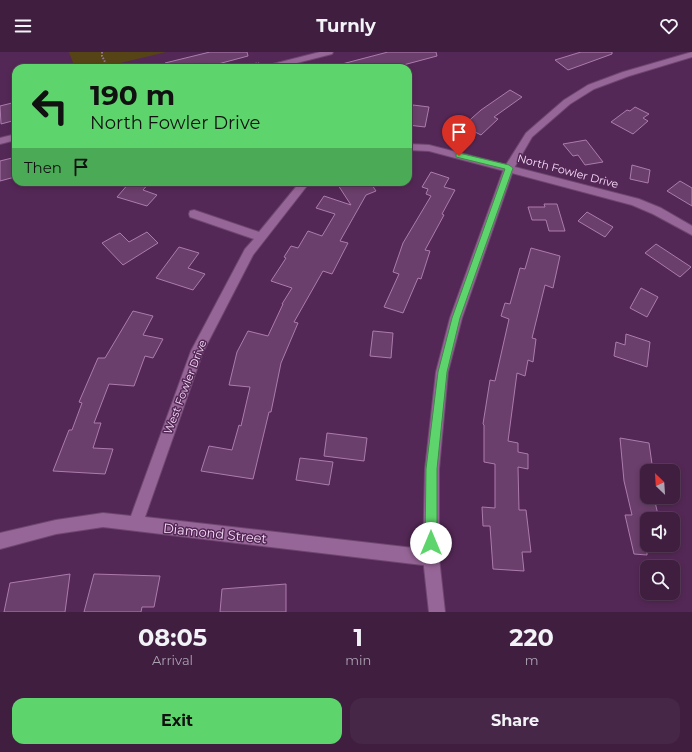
<!DOCTYPE html>
<style>
:root{--surface:#3f1e40;--page:#462747;--text:#f1f3f6;--muted:#ada2b1;--line:#583c59;--accent:#5ed56c}
body{margin:0;font-family:Montserrat,sans-serif;background:var(--page);color:var(--text);height:100vh;display:flex;flex-direction:column;font-size:15px;white-space:nowrap}
*{box-sizing:border-box;margin:0}
p{font-size:13px;color:var(--muted)}
.icon{flex:none;width:22px;height:22px;fill:none;stroke:currentColor;stroke-width:2;stroke-linecap:round;stroke-linejoin:round}
.map{position:relative;height:560px;overflow:hidden}
.details{display:flex;flex-direction:column;background:var(--surface);flex:1}
.details>*{flex:none}
.hud{position:absolute;left:12px;top:12px;width:400px;height:122px;border-radius:12px;box-shadow:0 2px 6px #0003,0 0 0 1px var(--line);background:#5ed56c;color:#111;overflow:hidden}
.needle{width:26px;rotate:335deg}
.controls{position:absolute;left:640px;top:412px;display:grid;gap:8px}
.controls a{display:grid;place-items:center;width:40px;height:40px;border-radius:8px;background:var(--surface);box-shadow:0 2px 6px #0003,0 0 0 1px var(--line);font-size:20px}
.pin{position:absolute;display:grid;place-items:center;width:34px;height:34px;color:#fff;margin:-41px -17px;border-radius:50% 50% 50% 0;rotate:-45deg;box-shadow:0 0 4px #0007}
.pin .icon{rotate:45deg}
.me{position:absolute;width:44px;margin:-22px;rotate:0deg;stroke-linejoin:round;filter:drop-shadow(0 0 3px #0008)}
.turn{display:flex;align-items:center;gap:14px;height:84px;padding:0 12px;font-size:18px}
.turn .icon{width:52px;height:52px;stroke-width:2.5}
.turn b{display:block;font-size:28px;line-height:34px}
.then{display:flex;align-items:center;height:38px;padding:0 12px;background:#0003;gap:8px;font-size:15px}
.eta{display:flex;justify-content:space-evenly;align-items:center;height:68px;text-align:center}
.eta b{font-size:24px;font-weight:700;line-height:28px}
.action{display:flex;gap:8px;margin-top:auto;padding:8px 12px}
.action a{flex:1;height:46px;border-radius:12px;background:var(--accent);color:#111;font-size:16px;font-weight:700;line-height:46px;text-align:center}
.action a+a{background:var(--page);color:var(--text)}
header{display:flex;justify-content:space-between;align-items:center;height:52px;padding:0 12px;background:var(--surface);font-size:18px;font-weight:700}
.map>svg:first-child{display:block}
.green{fill:#574416}
.building{fill:#6a3f6b;stroke:#ac7bae}
.lines{fill:none;stroke-linecap:round;stroke-linejoin:round}
.street-casing{stroke:#6e4770;stroke-width:2}
.secondary-casing{stroke:#6e4770;stroke-width:2}
.path{stroke:#977299;stroke-width:2;stroke-dasharray:1.5 1.5;stroke-linecap:butt}
.street{fill:#976698;fill-rule:evenodd}
.secondary{fill:#976698;fill-rule:evenodd}
.route{fill:#5ed56c;stroke:#3d8a46}
.labels{text-anchor:middle;dominant-baseline:central;stroke-width:3;stroke-linejoin:round;paint-order:stroke}
.street-label{font-size:11px;fill:#f8ddf9;stroke:#542856}
.near-street-label{font-size:13px;fill:#f8ddf9;stroke:#542856}
</style>
<header><svg class="icon" aria-label="menu" viewBox="0 0 24 24"><path d="M4 6h16M4 12h16M4 18h16"/></svg>Turnly<svg class="icon" aria-label="heart" viewBox="0 0 24 24"><path d="M12 20l-8-8c-3-5 5-10 8-4 3-6 11-1 8 4z"/></svg></header>
<div class="map">
<svg width="692" height="560" viewBox="0 0 692 560">
<rect width="100%" height="100%" fill="#542856"/>
<!-- green -->
<path class="green" d="M69,0h97l-58,14 1,2h-34z"/>
<!-- building -->
<path class="building" d="M210,0h37l1,4 -45,12h-38v-5z
M388,0h48l1,4 -45,12h-49l-1,-4z
M581,0h31v2l-44,16 -13,-10z
M510,38l12,7 -28,20 4,2 -17,16 -18,-9 18,-16z
M16,50v18l-15,4 -1,-18z
M413,53l16,2 -4,20 -17,-2z
M635,55l14,7 -6,4 5,3 -15,13 -22,-12 16,-12 3,1z
M586,88l17,22 -18,3 -7,-10 -5,1 -10,-12z
M12,106l3,19 -15,4v-20z
M632,113l18,5 -2,13 -18,-4z
M431,120l18,6 -5,9 11,3 -13,24 2,1 -19,35 5,1 -9,28 -3,-1 -15,35 -19,-6 15,-33 -6,-2 10,-29 28,-47 -5,-2 2,-5 -6,-2z
M680,129l12,7v18l-25,-15z
M130,130h20l-7,8 14,5 -10,11 -30,-9z
M346,130h24l6,9 -10,4 -26,46 8,2 -16,31 -9,-3 -29,51 4,1 -17,40 -10,49h-2l-16,67 -52,-8 8,-25 23,4 7,-25 2,1 9,-39 -21,-2 8,-33 11,-21 20,5 15,-32h-1l10,-16 -21,-7 15,-23 -2,-1 7,-11 7,2 10,-17 14,5 13,-22 -19,-6 8,-12 27,9 -13,-20z
M544,152h13l8,27h-16l-3,-11h-14l-4,-13h17z
M587,160l26,15 -8,10 -27,-16z
M147,180l11,11 -35,22 -21,-22 18,-10 9,9z
M656,192l35,23 -11,10 -35,-24z
M179,195l20,6 -11,15 17,6 -12,16 -37,-12z
M531,196l29,8 -7,32 -8,-3 -13,53 4,1 -3,23 -5,-2 -3,16 -8,-3 -9,68 10,2v9l10,2v15l-10,-2 1,43h7l5,42h-9l2,19 -31,-2 -3,-43h-7l-1,-19 13,1v-44l-11,-2v-37l-1,-1 7,-44 5,1 14,-62 -8,-3 4,-13 5,1 10,-36 5,1z
M641,236l17,9 -11,20 -17,-9z
M133,259l20,5 -10,19 20,4 -10,19 -8,-2 -11,30 -25,-2 -15,39h7l-8,25 20,1 -8,25 -52,-3 16,-41h3l10,-27 -3,-1 19,-44h7z
M373,279l20,2 -2,25 -21,-2z
M626,282l24,8 -3,25 -33,-11 2,-14 9,3z
M327,381l40,5 -3,23 -40,-5z
M620,386l29,5 4,28h-6v31h8l4,17h-12v36l-13,-1 -9,-39h7l-8,-34z
M300,406l33,4 -4,23 -33,-5z
M70,522l-5,38h-61l6,-29z
M94,522l66,2 -6,31h-12l-1,5h-57z
M286,532v28h-66l2,-23z"/>
<g class="lines">
<defs>
<path id="street" d="M320,0h13l-1,2 -55,14h-13l1,-2z
M16,82v6l-16,4v-6z
M408,92l21,1 210,54 22,9 31,18v9l-39,-21 -21,-9 -203,-54 -21,-1z
M300,130h10l-57,73 -50,97 -58,165 286,33 5,3 3,5 -3,5 -5,3 -328,-39 -47,7 -56,15v-16l56,-13 47,-7 28,3 60,-165 54,-102 9,-10 -64,-22 -1,-3 1,-3 4,-1 65,22z"/>
<path id="secondary" d="M692,0v5l-63,19 -35,13 -24,15 -38,33 -18,31 -52,150 -14,54 -9,97v89l6,54h-16l-6,-54 2,-89 11,-97 14,-54 54,-150 22,-35 38,-33 24,-15 35,-13z"/>
</defs>
<!-- street casing -->
<use href="#street" class="street-casing"/>
<!-- secondary casing -->
<use href="#secondary" class="secondary-casing"/>
<!-- path -->
<path class="path" d="M102,0v4l6,12
M238,16l21,-5"/>
<!-- street -->
<use href="#street" class="street"/>
<!-- secondary -->
<use href="#secondary" class="secondary"/>
</g>
<!-- route -->
<path class="route" d="M459,101l50,12 4,3 -53,150 -13,54 -10,97v74l-2,4 -4,2 -4,-2 -2,-4 1,-74 12,-97 14,-54 53,-149 -49,-12v-3z"/>
<g class="labels">
<!-- street labels -->
<g class="street-label">
<text transform="translate(568 119) rotate(15)">North Fowler Drive</text>
<text transform="translate(185 335) rotate(-69)">West Fowler Drive</text>
</g>
<!-- near-street labels -->
<g class="near-street-label">
<text transform="translate(215 481) rotate(6)">Diamond Street</text>
</g>
</g>
</svg>
<div class="controls">
<a><svg class="needle" viewBox="-14 -14 28 28"><path d="M0-13l5 13h-10z" fill="#e53935"/><path d="M0 13l5-13h-10z" fill="#ada2b1"/></svg></a>
<a><svg class="icon" aria-label="sound" viewBox="0 0 24 24"><path d="M4 9h4l5-4v14l-5-4H4zM17 9q2 3 0 6"/></svg></a>
<a><svg class="icon" aria-label="search" viewBox="0 0 24 24"><circle cx="10" cy="10" r="6"/><path d="M15 15l6 6"/></svg></a>
</div>
<div class="pin" style="left:459px;top:104px;background:#d93025"><svg class="icon" aria-label="arrive" viewBox="0 0 24 24"><path d="M6 21V4h12l-3 4 3 4H6"/></svg></div>
<svg class="me" style="left:431px;top:491px" viewBox="-20 -20 40 40"><circle r="19" fill="#fff"/><path d="M0-13L10 11 0 6-10 11z" fill="#5ed56c"/></svg>
<div class="hud">
<div class="turn"><svg class="icon" aria-label="left" viewBox="0 0 24 24"><path d="M17 20v-9H6M10 6l-5 5 5 5"/></svg><div><b>190 m</b>North Fowler Drive</div></div>
<div class="then">Then<svg class="icon" aria-label="arrive" viewBox="0 0 24 24"><path d="M6 21V4h12l-3 4 3 4H6"/></svg></div>
</div>
</div>
<section class="details">
<div class="eta">
<div><b>08:05</b><p>Arrival</p></div>
<div><b>1</b><p>min</p></div>
<div><b>220</b><p>m</p></div>
</div>
<div class="action"><a>Exit</a><a>Share</a></div>
</section>
